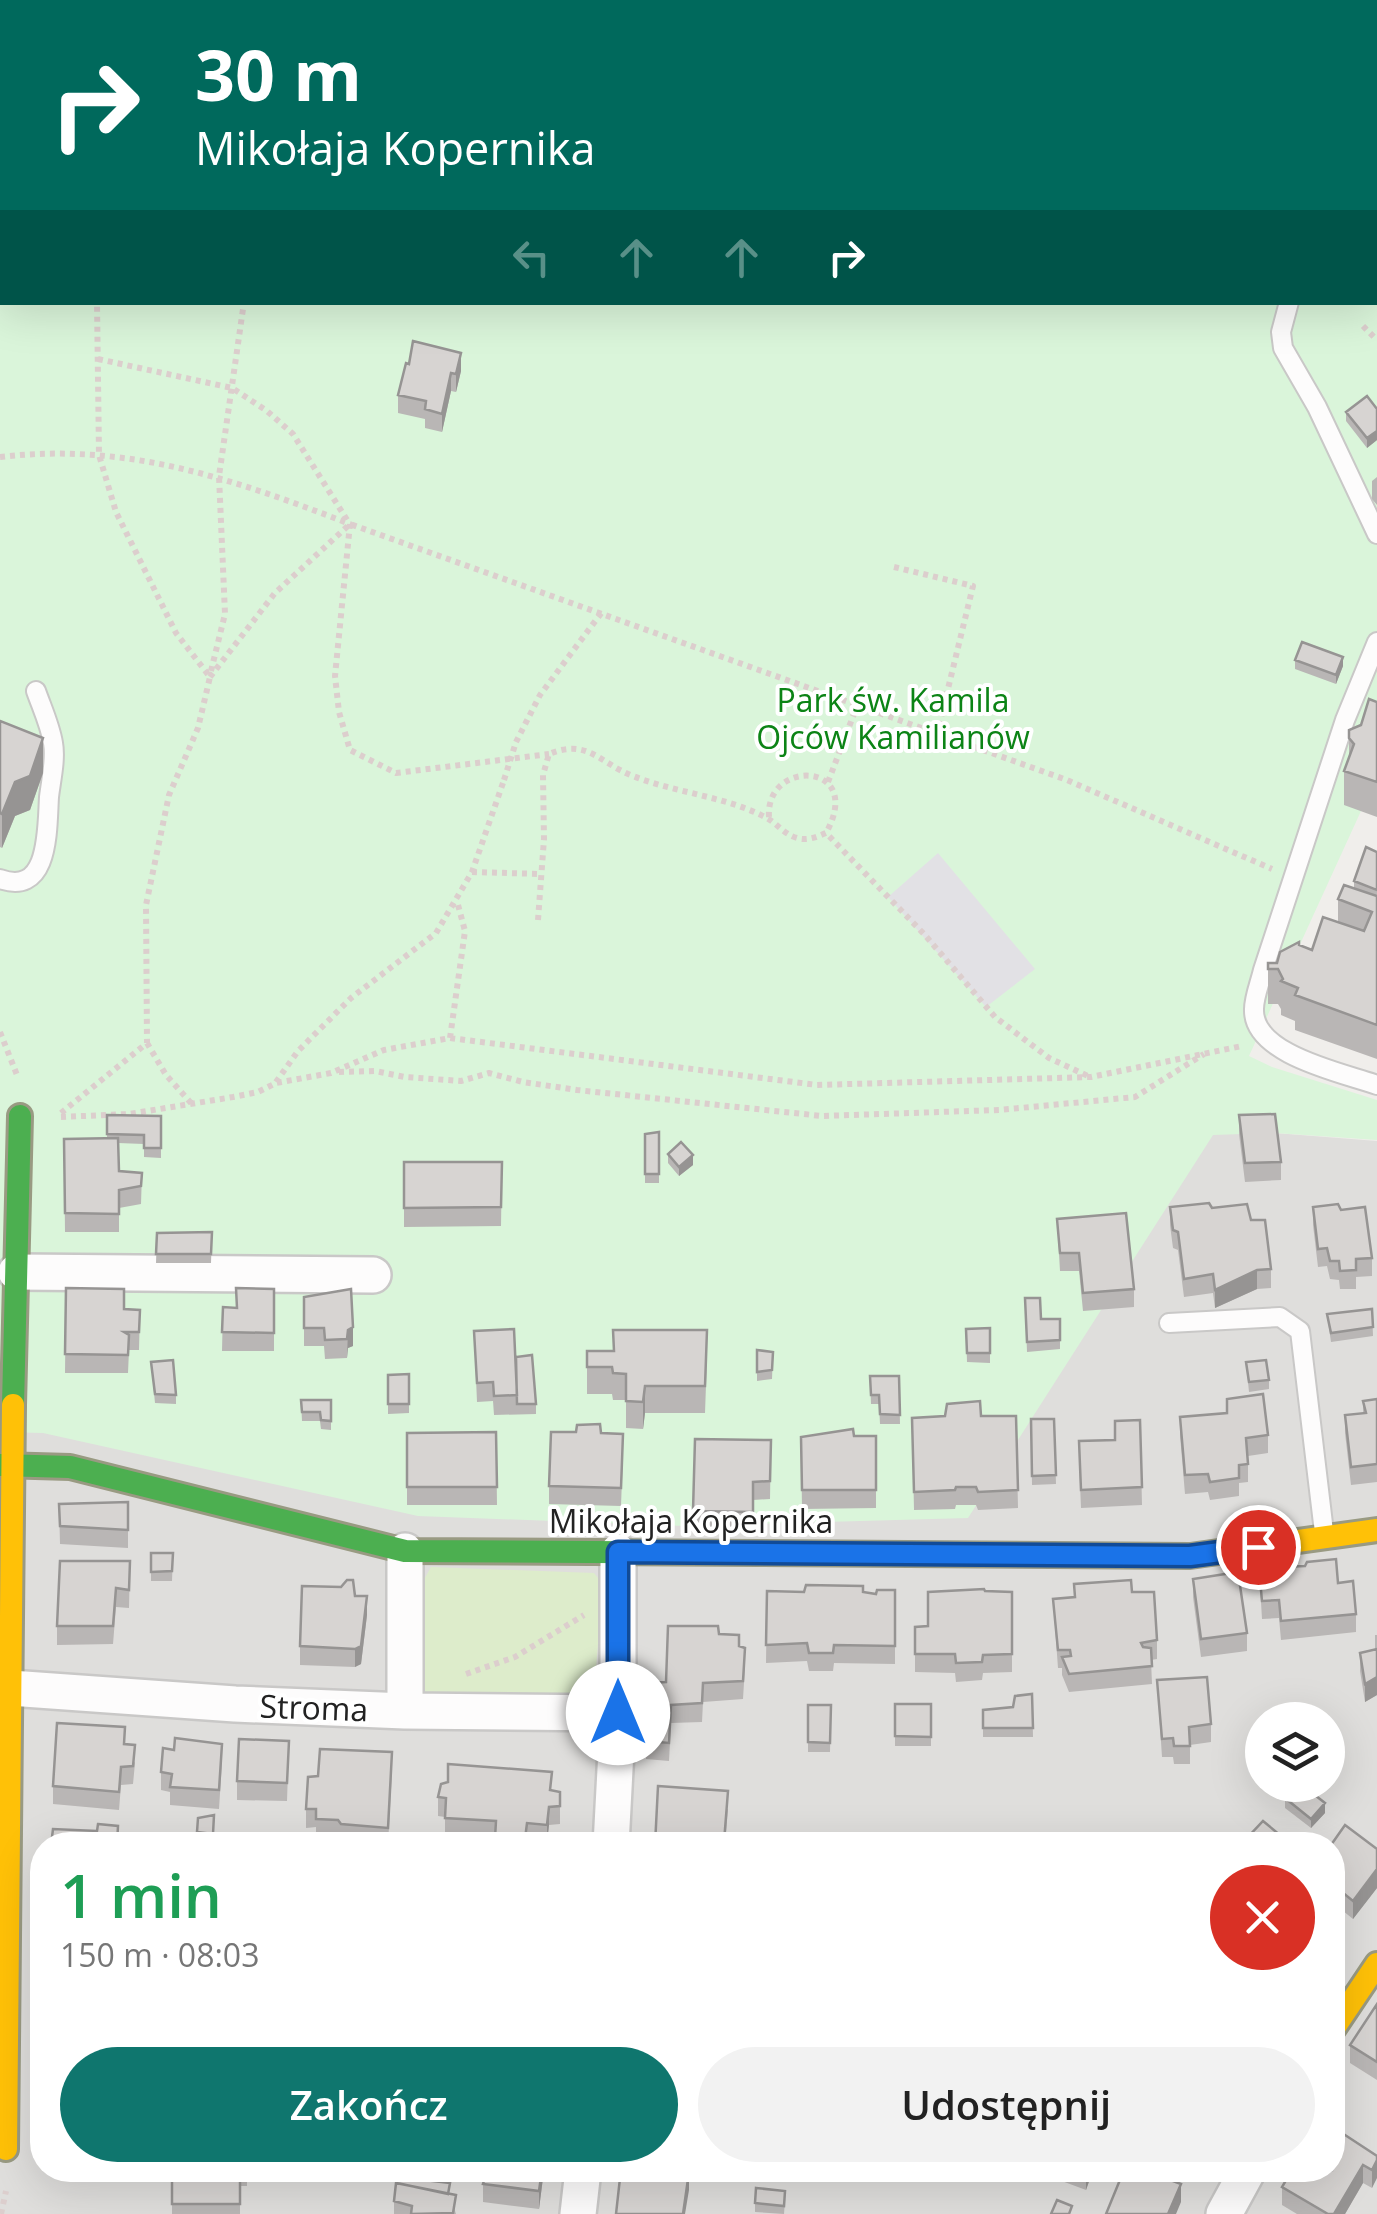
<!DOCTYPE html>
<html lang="pl">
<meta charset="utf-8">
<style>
:root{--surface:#fff;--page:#f2f2f2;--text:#222;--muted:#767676;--accent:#0f766e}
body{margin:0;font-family:"Open Sans",sans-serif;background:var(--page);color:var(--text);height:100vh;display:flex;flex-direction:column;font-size:38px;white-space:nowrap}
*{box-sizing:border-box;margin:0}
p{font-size:32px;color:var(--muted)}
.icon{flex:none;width:55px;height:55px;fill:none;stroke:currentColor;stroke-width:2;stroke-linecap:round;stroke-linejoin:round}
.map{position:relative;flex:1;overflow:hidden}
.sheet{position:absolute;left:30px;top:1832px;width:1315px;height:350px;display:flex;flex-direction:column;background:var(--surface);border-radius:40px;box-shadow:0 10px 40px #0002}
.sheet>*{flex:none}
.guide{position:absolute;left:0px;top:0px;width:1378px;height:305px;box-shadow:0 10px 40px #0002;background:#00695c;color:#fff;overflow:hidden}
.fabs{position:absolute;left:1245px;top:1702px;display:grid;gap:20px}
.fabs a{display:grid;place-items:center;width:100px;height:100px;border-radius:50%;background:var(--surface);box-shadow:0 10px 40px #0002;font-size:50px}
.pin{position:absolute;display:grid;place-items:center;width:85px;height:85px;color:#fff;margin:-42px;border:5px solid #fff;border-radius:50%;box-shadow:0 2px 10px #0007}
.me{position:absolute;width:110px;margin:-55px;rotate:0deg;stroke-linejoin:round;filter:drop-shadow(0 0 8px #0008)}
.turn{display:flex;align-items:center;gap:35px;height:210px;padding:0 30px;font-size:45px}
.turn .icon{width:130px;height:130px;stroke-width:2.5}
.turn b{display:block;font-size:70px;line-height:85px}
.lanes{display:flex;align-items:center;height:95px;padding:0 30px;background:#0003;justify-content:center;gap:50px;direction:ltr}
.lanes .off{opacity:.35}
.round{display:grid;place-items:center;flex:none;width:105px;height:105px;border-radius:52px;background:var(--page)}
.headline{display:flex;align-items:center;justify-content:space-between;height:170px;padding:0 30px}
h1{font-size:60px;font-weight:600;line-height:75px;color:#1e9e55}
.button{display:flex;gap:20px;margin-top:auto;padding:20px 30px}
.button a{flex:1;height:115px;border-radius:60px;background:var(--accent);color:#fff;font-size:40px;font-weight:600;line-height:115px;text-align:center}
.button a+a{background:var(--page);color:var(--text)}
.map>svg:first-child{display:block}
.residential{fill:#dfdedc;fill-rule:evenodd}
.grass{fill:#ddeccb}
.park{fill:#daf5da}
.plaza{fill:#e2e1e5}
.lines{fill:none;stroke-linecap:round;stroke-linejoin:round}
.lane-casing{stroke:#c9c8c7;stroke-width:22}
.street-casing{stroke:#c9c8c7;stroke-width:40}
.fast-casing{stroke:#999a82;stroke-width:28}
.slow-casing{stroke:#999a82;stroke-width:28}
.path{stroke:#dccecd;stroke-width:6;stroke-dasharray:5 5;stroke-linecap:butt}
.lane{stroke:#fdfcfc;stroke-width:18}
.street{stroke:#fdfcfc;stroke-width:35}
.fast{stroke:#4caf50;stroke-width:22}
.slow{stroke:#ffc107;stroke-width:22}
.path-bridge{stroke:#dccecd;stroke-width:6;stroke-dasharray:5 5;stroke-linecap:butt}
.wall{fill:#b9b6b5}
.shaded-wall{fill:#969493}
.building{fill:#d7d4d2;stroke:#969493;stroke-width:2.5}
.route-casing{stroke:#114b97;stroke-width:25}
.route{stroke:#1a73e8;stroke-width:18}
.labels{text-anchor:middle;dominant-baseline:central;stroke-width:8;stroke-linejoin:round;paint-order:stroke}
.park-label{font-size:32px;fill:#0c8416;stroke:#fff}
.street-label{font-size:32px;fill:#222;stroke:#fff}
</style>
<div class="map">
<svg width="1377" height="2214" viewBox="0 0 1377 2214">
<rect width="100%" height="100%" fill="#f0eeeb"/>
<!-- residential -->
<path class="residential" d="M0,0h956l3,2h-957v51z
M0,1120l1275,13 102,8v1073h-1377zM1262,1720h66v65h-66zM42,1845h1290v325h-1290z"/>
<!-- grass -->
<path class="grass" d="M431,1567l163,6 9,11 -7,84 -8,16 -20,14 -139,4 -10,-10 2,-107z"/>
<!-- park -->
<path class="park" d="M1120,0h257v776l-128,280 23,11 105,33v40l-102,-7 -62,2 -245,383 -283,8 -267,-10 -375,-83 -43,-1v-1334l2,204h1373v-300z"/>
<!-- plaza -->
<path class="plaza" d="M938,853l97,116 -49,38 -98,-110z"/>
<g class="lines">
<defs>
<path id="lane" d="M1289,302l-8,30 2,16 34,59 60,127
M1377,642l-32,78 -82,250c-3,13 -9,27 -9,39 -2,46 90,64 123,76
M0,879c50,18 47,-51 49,-82 2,-17 7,-38 4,-54 -3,-18 -11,-35 -17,-52
M1169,1323l111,-6 20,14 24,201"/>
<path id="street" d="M0,69l2,1
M16,1272l357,3
M405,1551v160
M10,1688l225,16 170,7 213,2
M611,1845l7,-132v-161
M578,2214l5,-44
M1224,2214l24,-44"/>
<path id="fast" d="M13,1405l7,-289
M0,1465l70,2 335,84 353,2"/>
<path id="slow" d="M1056,0l3,2
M1375,284l2,3
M758,1553l432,3 187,-26
M1332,2031l45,-67
M6,2149l7,-744"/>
</defs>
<!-- lane casing -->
<use href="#lane" class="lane-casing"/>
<!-- street casing -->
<use href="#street" class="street-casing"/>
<!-- fast casing -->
<use href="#fast" class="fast-casing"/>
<!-- slow casing -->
<use href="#slow" class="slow-casing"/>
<!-- path -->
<path class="path" d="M978,0l3,2
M1363,326l14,14
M98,359l134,29 35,23 26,23 56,89
M0,457c127,-15 233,22 350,67l-15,152 4,36 11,38 46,23 153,-19
M894,567l79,19 -36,148
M211,671l14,-57 -6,-138 25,-174
M210,677l65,-84 75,-69 717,256 205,89
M516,742l24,-47 62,-83
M828,782l29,-76
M769,817c-4,-59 97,-56 57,16
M472,872l69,2
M538,920l6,-81 -1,-64 6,-21c39,-16 50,9 84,22 43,17 91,20 132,41 12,6 18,17 32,21 10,3 20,-1 29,-5l98,101 71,83 54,41 39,18
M0,1032l17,43
M450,1038l15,-107 -8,-30
M147,1043l19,32 26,29
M339,1072l36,-1 30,6 56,4 28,-8 34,9 54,8 245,26 177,-6 136,-13 69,-43
M276,1082l22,-31 53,-53 85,-65 36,-61 32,-92
M61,1113l86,-70 -1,-138 23,-110 29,-67 12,-51 -34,-44 -60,-121 -17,-57 -2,-153
M61,1117l68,-3 104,-17 25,-5 18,-9 55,-10 53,-23 66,-12 367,47 274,-8 151,-31
M466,1674l49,-17 69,-42
M1,2214l5,-23"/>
<!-- lane -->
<use href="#lane" class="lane"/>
<!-- street -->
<use href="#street" class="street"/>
<!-- fast -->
<use href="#fast" class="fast"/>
<!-- slow -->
<use href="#slow" class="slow"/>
<!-- path-bridge -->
<path class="path-bridge" d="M504,780l12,-38"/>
</g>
<!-- wall -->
<path class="wall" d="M0,0h65l-1,2h-62v8l-2,-1z
M683,0h30l-2,2h-24z
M780,0h61l-2,2h-59z
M406,363l55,8 -5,21 -5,-1 -9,41 -17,-4v-9l-27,-6v-18z
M1377,409v31l-10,8 -21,-27v-9z
M1377,477v28l-5,-6v-18z
M1295,660l48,6 -7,18 -41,-15z
M1377,702v115l-33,-12v-34l5,-13v-28l12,-5z
M0,721l43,52 -13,37 -15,6 -13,32 -2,-1z
M1377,852v207l-82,-29v-9l-14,-6v-6l-3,-5h-10v-41h9l22,-18 13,5 26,-27v-24l16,-11v-7z
M107,1115l54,1v42l-17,-1v-13l-26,-1 1,28 23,2 -1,31 -22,4v24h-54l-1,-93 43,-1z
M1239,1115l42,47v18l-36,2 -6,-48z
M659,1132v51h-14v-49z
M668,1154l25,11 -14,11 -11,-13z
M404,1162h98l-1,64 -97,1z
M1170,1207l42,1 39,12 20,49v19l-14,1 -42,19 -2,-15 -29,4 -6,-47 -5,-2 -3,-23z
M1313,1207l59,51v18l-16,1v12h-16l-1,-9 -9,-1 -3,-13 -9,1 -5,-42z
M1057,1219l77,70v18l-51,4 -4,-40h-19z
M212,1232l-1,31h-55l1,-30z
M66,1288l58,21 16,1 -1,40h-10l-1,23h-63z
M274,1289v62h-52l1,-44 14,1z
M351,1289l2,57 -5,2 -1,10 -22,1 -1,-13h-20v-49z
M1025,1298l16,21h19v30l-33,3z
M1372,1309l1,27 -42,6 -4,-28z
M990,1328v35l-23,-1 -1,-33z
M474,1331l42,26 20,47v10l-42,1 -1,-14 -16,1z
M587,1351l120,6 -2,56h-60l-2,16 -17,-1v-28h-13l-1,-6h-25z
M773,1352l-1,27 -15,2v-9z
M151,1362l25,33v9l-21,-1z
M1246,1362l23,18v9l-20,3z
M409,1374v39l-21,1v-39z
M870,1376h29l1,48h-20l-1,-20h-8z
M1377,1399v83l-26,3 -6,-52v-18l18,-1v-13z
M301,1400h30v30l-10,-1 -1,-8h-18z
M1016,1416l2,92 -40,2 -2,-5h-20l-1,4 -41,1 -2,-92z
M1180,1417l88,18v18l-20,3v26l-9,1v13l-29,4 -2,-8 -23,2 -5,-59z
M1031,1419h23l2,65 -24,1z
M1140,1420l2,85 -61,3 -2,-49 36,-19z
M496,1432l1,73h-90v-72z
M601,1433l22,19 -2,54 -72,-2v-18z
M876,1436v72l-74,1 -1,-72z
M695,1439l76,1 -1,59 -17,1v30l-60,-1z
M128,1502v46l-68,-4 -1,-40z
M151,1553h22l-1,28h-21z
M130,1561l-1,47 -13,-1 -3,37 -56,1v-19z
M1259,1568l79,15 18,31v18l-75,8 -2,-22 -17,1z
M1193,1579l54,54v18l-46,6 -8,-60z
M1074,1584l58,8 25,48v19l-6,1 1,24 -83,8 -7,-17v-7h-4l-5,-69 21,-2z
M895,1590v74l-61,-1 -1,8h-24l-2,-10 -41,2 1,-72 96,1 13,2z
M985,1591l27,1v80l-29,1 -1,7 -26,2 -1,-9 -40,-1v-45l13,-1z
M355,1596l12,19 -6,49 -6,3 -55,-2v-19z
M719,1634l20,12 6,20 -2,33 -40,3 -1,20 -31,1 -2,38 -23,-2 1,-76 19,-1z
M1375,1635h2v60l-12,7 -5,-31v-18l15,-4z
M1157,1680l54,44v18l-21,3v19h-16l-1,-7h-11z
M1032,1694l1,43h-50v-27l30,-3z
M895,1704h36v42h-36z
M808,1705h23l-1,47h-22z
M289,1741l-2,60 -50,-1v-19z
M125,1744l10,19 -2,21 -12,1 -2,25 -66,-6v-18z
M222,1762l-3,47 -49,-4v-13l-9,-2v-18z
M392,1771l-4,74 -47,-2 -3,-5 -22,-1v-10l-10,1v-19z
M552,1791l8,1v32l-11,1 -2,18 -20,-2v4h-32v-6l-50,-2v-20l-7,-1v-19z
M1285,1798l40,15 -14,15 -26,-20z
M728,1809l-3,36h-70z
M214,1815l-1,28 -16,-2 1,-23z
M1249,1836l43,9h-43z
M1332,1845l45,4v39l-24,31 -21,-17z
M42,1847v38l-3,-2v-18z
M1377,2004v76l-27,-17v-18z
M1377,2156l-5,32 -9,-5 -18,31h-48l-15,-9v-18z
M172,2170h75v16h-7v28h-68z
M487,2170h57l-5,39 -56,-7v-18z
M811,2170h65l-2,11 -63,-6z
M1051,2170h42l-7,20 -35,-13z
M450,2194l6,20h-62v-13z
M785,2200l-1,14 -29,-2v-9z"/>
<!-- shaded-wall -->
<path class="shaded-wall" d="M827,0h14l-2,2h-14z
M461,353v18l-5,21v-18z
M451,373v18l-9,41v-18z
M1377,431v9l-10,8v-10z
M1343,657v9l-7,18v-9z
M43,738v35l-13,37 -15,6 -13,32v-34l13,-32z
M693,1155v10l-14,11v-9z
M1257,1270v19l-42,19v-18z
M353,1327v19l-5,2 -1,10 1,-28z
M645,1386v27l-2,16v-27z
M367,1596v19l-6,49 -6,3v-18z
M1377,1677v18l-12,7v-18z
M1325,1803v10l-14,15v-9z
M549,1807v18l-2,18v-18z
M1377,1869v19l-24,31v-18z
M1338,1937v19l-6,8v-18z
M1377,2160v18l-5,10v-18z
M1363,2165v18l-18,31h-11z
M542,2170h2l-5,39v-18z
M1087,2170h6l-7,20v-18z
M689,2172v18l-4,24h-2z
M1181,2184v18l-5,12h-8z"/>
<!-- building -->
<path class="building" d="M21,0h36l-2,2h-28z
M91,0h77l7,2h-77z
M342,0h26l-1,2h-26z
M800,0h27l-2,2h-22z
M413,341l48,12 -5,21 -5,-1 -9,41 -17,-5 1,-8 -28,-6 8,-32 3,1z
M1367,396l10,13v22l-10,7 -21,-26z
M1302,642l41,15 -7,18 -41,-15z
M1369,699l8,3v80l-33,-11 10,-27 -5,-6v-8l12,-5z
M0,721l43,17 -13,38 -15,6 -13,32 -2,-1z
M1366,847l11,5v38l-23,-9z
M1344,885l33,11v129l-82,-30 3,-7 -17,-7 2,-2 -5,-10h-10v-6h9l3,-11 19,-10v3l13,5 11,-33 41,14 8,-19 -34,-13z
M1275,1114l6,48 -36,1 -6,-48z
M107,1115l54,1v32h-17v-13l-37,-1z
M659,1132v42h-14v-40z
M118,1138l1,33 23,2 -1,13 -22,4v24l-54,-1 -1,-74z
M681,1142l12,13 -14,12 -11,-13z
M404,1162h98l-1,45 -97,1z
M1209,1203l3,5 35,-4 4,16h14l6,49 -14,1 -42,20 -2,-16 -29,5 -6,-47 -5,-2 -3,-23z
M1338,1204l3,6 24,-3 7,51 -16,1v11l-16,1 -1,-10h-9l-3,-13 -9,1 -5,-42z
M1126,1213l8,76 -51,4 -4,-40h-19l-3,-34z
M212,1232l-1,22h-55l1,-21z
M66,1288l58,1v20l16,1 -1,22h-15l5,3 -1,20 -63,-1z
M236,1288l38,1v44l-52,-1 1,-25 14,1z
M351,1289l2,38 -5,3 -1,9 -22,1 -1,-12h-20v-31z
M1025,1298h15l1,21h19v21l-33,2z
M1372,1309l1,18 -42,6 -4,-19z
M990,1328v25h-23l-1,-24z
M514,1329l3,66 -23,1 -1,-14 -16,1 -3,-52z
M613,1330h94l-2,56h-60l-2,16 -17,-1v-27l-13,-1 -1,-6h-25v-16h27z
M757,1350l16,2 -1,18 -15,2z
M532,1355l4,49h-19l-1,-47z
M173,1360l3,35 -21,-1 -4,-32z
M1266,1360l3,20 -20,2 -3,-20z
M409,1374v30h-21v-29z
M870,1376h29l1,39 -20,-1 -1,-19h-8z
M1263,1394l5,41 -22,3 2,26 -9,1v13l-29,4 -2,-8 -23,1 -5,-58 47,-4v-14z
M1377,1399v65l-26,3 -6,-52 21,-2 -3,-12z
M301,1400h30v21l-10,-1 -1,-8h-18z
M980,1401l1,15h35l2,74 -40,2 -2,-5h-20l-1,3 -41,2 -2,-74 33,-2 2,-12z
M1031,1419h23l2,56 -24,1z
M1140,1420l2,67 -61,3 -2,-49 36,-1v-19z
M600,1424l1,9 22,1 -2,54 -72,-2 2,-54h25l1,-7z
M853,1429l1,7h22v54h-74l-1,-53z
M496,1432l1,55h-90v-54z
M695,1439l76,1 -1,41 -17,1v30l-60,-1z
M128,1502v28l-68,-4 -1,-22z
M151,1553h22l-1,18 -21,1z
M1336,1559l2,24 15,-2 3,33 -75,7 -2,-21 -17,1 -3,-33 46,-2 2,-4z
M60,1561h70l-1,29 -13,-2 -3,38h-56z
M1238,1572l9,61 -46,6 -8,-60z
M347,1580h6l2,16h12l-6,50 -6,3 -55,-3 2,-60 39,1z
M1131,1580l1,12h22l3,48 -16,3 2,4 8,1 1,18 -83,8 -7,-17 9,-1 -1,-6h-12l-5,-51 22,-2 -1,-13z
M806,1585l57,1v6l13,2 1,-4h18v56l-61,-1 -1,8h-24l-2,-10 -41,2 1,-54 37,1z
M984,1589l1,2 27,1v62l-29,1 -1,7 -26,1 -1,-9h-40v-27l13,-1v-34z
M668,1626h50l1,8 20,1v11l6,2 -2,33 -40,2 -1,20 -31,2 -2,38 -23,-2 1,-58 19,-1z
M1377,1649v28l-12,7 -5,-31z
M1207,1677l4,47 -22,3 1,19h-16l-1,-8 -11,1 -5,-59z
M1032,1694l1,34h-50v-18l30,-3 2,-11z
M895,1704h36v33l-36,-1z
M808,1705h23l-1,38 -22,-1z
M57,1723l68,4 -1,17 11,1 -2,21 -12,1 -2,25 -66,-6z
M175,1738l47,6 -3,46 -49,-3 2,-13 -11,-2 2,-24 11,2z
M239,1739l50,2 -2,42 -50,-2z
M320,1749l72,3 -4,76 -47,-4 -3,-4 -22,-1v-10h-10l2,-32 10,-1z
M448,1764l104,8 -2,18 10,2v14l-11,1 -2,18 -20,-2 -2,16 -30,-1 1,-17 -51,-3 1,-20 -8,-1 3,-13 7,-2z
M1297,1785h5l23,18 -14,16 -26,-21z
M658,1786l70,5 -4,51h-32v3h-37z
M214,1815l-1,19 -16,-2 1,-14z
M1263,1821l29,24h-32l-11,-9z
M98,1824l20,2 -1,19h-66l2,-16 44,2z
M1345,1825l32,24v20l-24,32 -21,-17v-39h-1z
M42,1847v20l-3,-2z
M1332,1933l6,4 -6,9z
M1377,2004v58l-27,-17z
M1342,2133l35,23v4l-5,10 -9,-5 -29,49h-6l-46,-27 10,-17h40v-26l2,1z
M172,2170h68v34h-68z
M487,2170h55l-3,21 -56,-7z
M647,2170h27l15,2 -6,42h-67l4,-36 26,2z
M1124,2170h20l37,14 -13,30h-62z
M398,2177l52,6 -2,11 -51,-11z
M396,2183l60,12 -3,18 -42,1 1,-8 -18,-5z
M756,2188l29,3 -1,15 -29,-3z
M1057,2200l15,6 -3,8h-18z"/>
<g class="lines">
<defs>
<path id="route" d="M618,1713v-161l572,4 68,-9"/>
</defs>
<!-- route casing -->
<use href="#route" class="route-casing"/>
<!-- route -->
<use href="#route" class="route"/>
</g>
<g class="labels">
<!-- park labels -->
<g class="park-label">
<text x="893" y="699">Park św. Kamila<tspan x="893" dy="37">Ojców Kamilianów</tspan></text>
</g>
<!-- street labels -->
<g class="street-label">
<text x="691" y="1520">Mikołaja Kopernika</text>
<text transform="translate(314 1707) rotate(2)">Stroma</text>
</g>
</g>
</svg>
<div class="fabs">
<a><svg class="icon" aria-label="layers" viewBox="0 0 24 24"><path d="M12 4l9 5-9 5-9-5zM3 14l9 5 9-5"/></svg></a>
</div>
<div class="pin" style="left:1258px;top:1547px;background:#d93025"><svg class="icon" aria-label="arrive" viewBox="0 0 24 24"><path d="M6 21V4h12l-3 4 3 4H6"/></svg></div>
<svg class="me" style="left:618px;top:1713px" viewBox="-20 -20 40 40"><circle r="19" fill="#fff"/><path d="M0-13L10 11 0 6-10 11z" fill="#1a73e8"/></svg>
<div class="guide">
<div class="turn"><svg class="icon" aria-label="right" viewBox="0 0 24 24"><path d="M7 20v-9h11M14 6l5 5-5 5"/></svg><div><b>30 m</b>Mikołaja Kopernika</div></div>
<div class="lanes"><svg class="icon off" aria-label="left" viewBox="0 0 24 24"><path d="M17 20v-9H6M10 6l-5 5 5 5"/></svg><svg class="icon off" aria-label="ahead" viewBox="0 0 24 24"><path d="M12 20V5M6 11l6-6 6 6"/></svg><svg class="icon off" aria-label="ahead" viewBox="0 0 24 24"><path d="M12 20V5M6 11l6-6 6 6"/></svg><svg class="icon" aria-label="right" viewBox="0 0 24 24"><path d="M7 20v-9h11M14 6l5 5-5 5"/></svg></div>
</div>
<section class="sheet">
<div class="headline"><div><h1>1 min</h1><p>150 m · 08:03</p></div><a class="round" style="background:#d93025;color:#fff"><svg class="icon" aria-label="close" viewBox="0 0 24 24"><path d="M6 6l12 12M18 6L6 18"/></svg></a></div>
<div class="button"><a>Zakończ</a><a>Udostępnij</a></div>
</section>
</div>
